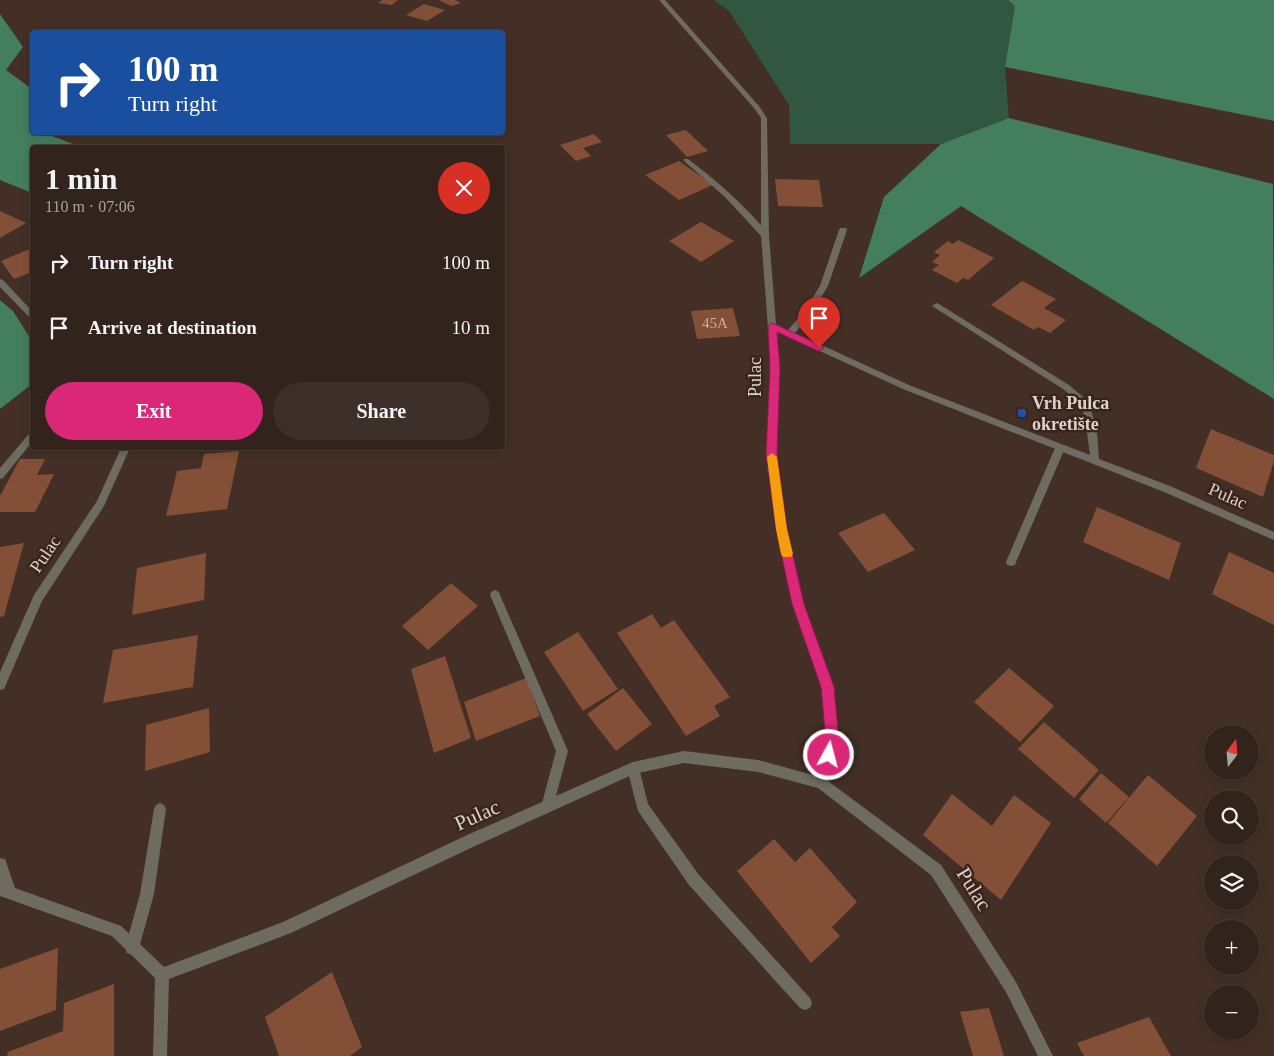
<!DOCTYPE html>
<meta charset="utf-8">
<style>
:root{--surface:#32231c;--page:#3d2f29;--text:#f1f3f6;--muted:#a8a4a3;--line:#4d403b;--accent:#db2777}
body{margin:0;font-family:"Times New Roman",serif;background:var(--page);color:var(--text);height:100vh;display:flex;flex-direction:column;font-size:19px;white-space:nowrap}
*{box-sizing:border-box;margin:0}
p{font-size:16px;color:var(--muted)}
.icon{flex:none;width:28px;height:28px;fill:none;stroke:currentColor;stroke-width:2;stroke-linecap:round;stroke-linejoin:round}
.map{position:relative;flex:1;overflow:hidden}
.panel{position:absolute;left:30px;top:145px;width:475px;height:305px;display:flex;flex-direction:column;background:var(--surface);border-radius:5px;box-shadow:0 2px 8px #0003,0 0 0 1px var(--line)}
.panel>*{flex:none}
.top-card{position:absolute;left:30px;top:30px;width:475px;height:105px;border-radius:5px;box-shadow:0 2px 8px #0003,0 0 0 1px var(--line);background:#1a4fa0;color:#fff;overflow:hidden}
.needle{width:32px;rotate:16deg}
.controls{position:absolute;left:1204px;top:725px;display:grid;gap:10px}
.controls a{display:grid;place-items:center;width:55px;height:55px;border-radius:50%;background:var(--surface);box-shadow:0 2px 8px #0003,0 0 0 1px var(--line);font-size:25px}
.pin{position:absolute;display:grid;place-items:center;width:42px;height:42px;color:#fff;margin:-51px -21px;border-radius:50% 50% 50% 0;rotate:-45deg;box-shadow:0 0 5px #0007}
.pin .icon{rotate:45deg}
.me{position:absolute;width:55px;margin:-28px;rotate:7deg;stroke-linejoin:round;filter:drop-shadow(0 0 4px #0008)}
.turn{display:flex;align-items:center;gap:18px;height:105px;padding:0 15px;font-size:22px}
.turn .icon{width:65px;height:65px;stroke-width:2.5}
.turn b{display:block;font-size:35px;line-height:42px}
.round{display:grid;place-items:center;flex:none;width:52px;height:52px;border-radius:26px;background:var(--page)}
.headline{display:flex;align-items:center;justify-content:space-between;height:85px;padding:0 15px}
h1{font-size:30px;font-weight:600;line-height:38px}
.action{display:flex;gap:10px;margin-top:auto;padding:10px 15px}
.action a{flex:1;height:58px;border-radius:30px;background:var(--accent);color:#fff;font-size:20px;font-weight:600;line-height:58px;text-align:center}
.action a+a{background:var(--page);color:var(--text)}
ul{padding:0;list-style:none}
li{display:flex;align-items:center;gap:15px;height:65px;padding:0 15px}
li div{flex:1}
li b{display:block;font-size:19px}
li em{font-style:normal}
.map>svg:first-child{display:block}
.green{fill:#315642}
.forest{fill:#437e5e}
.building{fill:#834f36}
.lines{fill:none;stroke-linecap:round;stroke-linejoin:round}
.lane{fill:#6e6b61;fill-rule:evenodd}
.street{fill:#6e6b61;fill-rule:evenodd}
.route{fill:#db2777;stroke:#8e194d}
.slow{fill:#f59e0b}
.transit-dot{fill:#1a4fb4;stroke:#39251b;stroke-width:2}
.labels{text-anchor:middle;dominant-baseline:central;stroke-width:5;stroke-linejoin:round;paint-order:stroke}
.number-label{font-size:15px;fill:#c7b0a6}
.street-label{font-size:18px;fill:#ded1cb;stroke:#39251b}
.poi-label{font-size:18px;font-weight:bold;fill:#ded1cb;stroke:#39251b;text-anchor:start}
.near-street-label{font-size:21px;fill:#ded1cb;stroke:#39251b}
</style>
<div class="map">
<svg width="1274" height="1056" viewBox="0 0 1274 1056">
<rect width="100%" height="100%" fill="#432f25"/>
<!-- green -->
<path class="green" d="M714,0h294l7,6 -10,61 4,51 -68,26h-151l-1,-39 -60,-94z"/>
<!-- forest -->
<path class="forest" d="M1008,0h266v121l-269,-54 10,-61z
M0,14l23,33 -17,23 26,19v43l12,1 37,14 -49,1v45l-32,-13z
M1009,118l264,66 1,215 -313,-193 -102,72 25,-81 57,-53z
M0,300l13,11 19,30v43l-32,25z"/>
<!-- building -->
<path class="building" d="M382,0h16l-6,5 -14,-2z
M439,0h16l6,3 -10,3z
M424,4l21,6 -18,11 -21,-6z
M686,130l22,21 -21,6 -21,-22z
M594,134l8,8 -19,6 8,8 -15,5 -16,-16z
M679,161l34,24 -34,15 -34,-25z
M775,179l44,1 4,27 -45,-1z
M0,211l26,12 -26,15z
M701,222l33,19 -33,21 -32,-21z
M958,240l36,18 -26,22 -5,-2 -6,5 -25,-13 7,-5 -7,-3 8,-7 -6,-3 14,-11 5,3z
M32,248v24l-18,7 -13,-18z
M1022,281l34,18 -12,9 22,12 -16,13 -12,-6 -4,3 -43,-25z
M733,308l7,28 -43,3 -6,-28z
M1211,429l63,26v6l-11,36 -67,-29z
M239,451l-12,58 -61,7 11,-45 24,-3 3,-14z
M20,459h25l-8,16 17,-1 -19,38h-35v-16z
M1097,507l84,36 -12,37 -86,-38z
M884,513l31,37 -47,22 -30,-39z
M24,543l-20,73 -4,1v-70z
M1229,552l45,21v52l-62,-31z
M206,553l-2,47 -72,15 5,-47z
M451,583l27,23 -50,44 -26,-24z
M652,614l9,14 13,-8 56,77 -16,9 6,10 -34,20 -69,-103z
M578,632l40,57 -35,22 -39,-59z
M198,635l-5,52 -90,16 10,-53z
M445,656l26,82 -37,15 -23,-84z
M1009,668l45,38 -34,36 -46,-40z
M526,678l14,38 -64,25 -12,-39z
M623,688l29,36 -36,27 -29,-37z
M209,708l1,44 -65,19 1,-46z
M1044,722l55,48 -25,28 -56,-49z
M1101,773l28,24 -23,26 -27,-24z
M1148,775l49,41 -40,50 -49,-43z
M952,794l40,32 22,-31 37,28 -50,77 -78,-65z
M774,839l21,23 15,-14 47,54 -25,25 8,9 -29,27 -74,-92z
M58,948l-2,62 -56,21v-62z
M332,972l30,75 -12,9h-71l-14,-39z
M114,984v72h-107l1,-4 55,-21 1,-28z
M989,1008l15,48h-31l-13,-44z
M1149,1017l22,39h-87l-7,-13z"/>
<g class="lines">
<!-- lane -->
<path class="lane" d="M684,159h4c29,22 58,47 81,76l-1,2h-6l-37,-40 -41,-36z
M1060,444l5,4 -49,114 -1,3 -4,1 -4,-1 -1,-3 49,-114z
M495,590l4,2 1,3 68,156 -15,56 -2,4 -4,2 -4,-2 -2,-4 15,-56 -66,-156 1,-3z
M633,762l4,2 2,4 9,36 51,71 111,123 2,5 -2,5 -5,2 -5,-2 -111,-123 -51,-74 -11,-43 2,-4z
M160,803l4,2 2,4 -12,85 -15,54 -2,5 -5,2 -5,-2 -2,-5 15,-54 14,-85 2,-4z"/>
<!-- street -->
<path class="street" d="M659,0h6l94,106 8,12 2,117 7,89 12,6 17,-20 15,-24 19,-56 1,-2h6l1,2 -19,56 -17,28 -16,19 114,52 181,70 -3,-23 -5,-27 -19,-16 -131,-83 4,-3 3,1 130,81 20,17 8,30 2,27 71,27 104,46v8l-110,-48 -261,-103 -127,-58 3,37 -3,86 11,75 16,75 31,83 4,54 -10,40 113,84 75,117 37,74h-15l-32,-64 -75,-117 -113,-87 -60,-16 -74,-9 -50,11 -159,72 -184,87 -122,46 -2,77h-14l2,-78 -43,-42 -112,-40v-38l5,1 10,29 106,38 43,41 119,-45 182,-86 168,-74 51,-11 74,9 59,16 9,-35 -4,-54 -29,-83 -16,-75 -11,-75 5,-86 -10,-133v-117l-7,-10z
M0,279l3,1 29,31v7l-3,-1 -29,-30z
M32,433v9l-29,36 -3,1v-11l29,-34z
M121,448h9l-26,58 -62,95 -38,88 -4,1v-18l34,-77 63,-94z"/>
</g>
<!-- route -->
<path class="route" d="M772,323l51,23 1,2 -5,3 -3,-1 -39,-18 3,36 -3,86 10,75 17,75 30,83 5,54 -6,19 -4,2 -5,-2 -2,-5 4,-14 -5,-54 -29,-83 -16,-75 -10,-75 4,-86 -2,-42z"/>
<!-- slow -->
<path class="slow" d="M772,453l5,4 10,72 6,25 -2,3h-8l-2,-3 -5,-25 -9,-72z"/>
<!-- markers -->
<rect class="transit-dot" x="1017" y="408" width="10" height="10" rx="2.5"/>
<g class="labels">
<!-- number labels -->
<g class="number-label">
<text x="715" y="323">45A</text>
</g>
<!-- street labels -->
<g class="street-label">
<text transform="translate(755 377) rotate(-90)">Pulac</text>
<text transform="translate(1228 496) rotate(24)">Pulac</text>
<text transform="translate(45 554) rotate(-56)">Pulac</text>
</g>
<!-- poi labels -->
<g class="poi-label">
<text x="1032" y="403">Vrh Pulca<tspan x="1032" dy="21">okretište</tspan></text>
</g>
<!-- near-street labels -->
<g class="near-street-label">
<text transform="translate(477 815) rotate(-24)">Pulac</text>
<text transform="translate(974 889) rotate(58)">Pulac</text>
</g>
</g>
</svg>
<div class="controls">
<a><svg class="needle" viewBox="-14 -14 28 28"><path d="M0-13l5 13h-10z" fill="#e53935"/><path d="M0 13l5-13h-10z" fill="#a8a4a3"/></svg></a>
<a><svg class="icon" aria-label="search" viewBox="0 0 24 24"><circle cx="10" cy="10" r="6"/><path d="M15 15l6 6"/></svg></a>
<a><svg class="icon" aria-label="layers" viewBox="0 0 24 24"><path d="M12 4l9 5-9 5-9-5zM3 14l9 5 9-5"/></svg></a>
<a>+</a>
<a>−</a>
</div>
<div class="pin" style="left:819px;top:348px;background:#d93025"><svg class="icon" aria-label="arrive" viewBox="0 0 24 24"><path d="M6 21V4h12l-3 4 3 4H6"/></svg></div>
<svg class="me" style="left:829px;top:755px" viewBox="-20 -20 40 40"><circle r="17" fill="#db2777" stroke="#fff" stroke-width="3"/><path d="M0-11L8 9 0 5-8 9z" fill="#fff"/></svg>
<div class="top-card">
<div class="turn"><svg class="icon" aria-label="right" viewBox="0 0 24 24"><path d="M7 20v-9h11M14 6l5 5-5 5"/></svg><div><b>100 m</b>Turn right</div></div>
</div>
<section class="panel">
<div class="headline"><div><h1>1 min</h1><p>110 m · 07:06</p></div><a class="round" style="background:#d93025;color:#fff"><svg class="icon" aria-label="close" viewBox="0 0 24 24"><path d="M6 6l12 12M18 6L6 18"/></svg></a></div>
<ul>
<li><svg class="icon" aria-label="right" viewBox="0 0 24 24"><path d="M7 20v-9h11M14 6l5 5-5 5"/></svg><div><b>Turn right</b></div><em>100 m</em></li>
<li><svg class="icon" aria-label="arrive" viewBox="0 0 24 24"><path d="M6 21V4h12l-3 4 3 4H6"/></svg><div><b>Arrive at destination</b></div><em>10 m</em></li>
</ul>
<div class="action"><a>Exit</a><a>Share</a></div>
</section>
</div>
